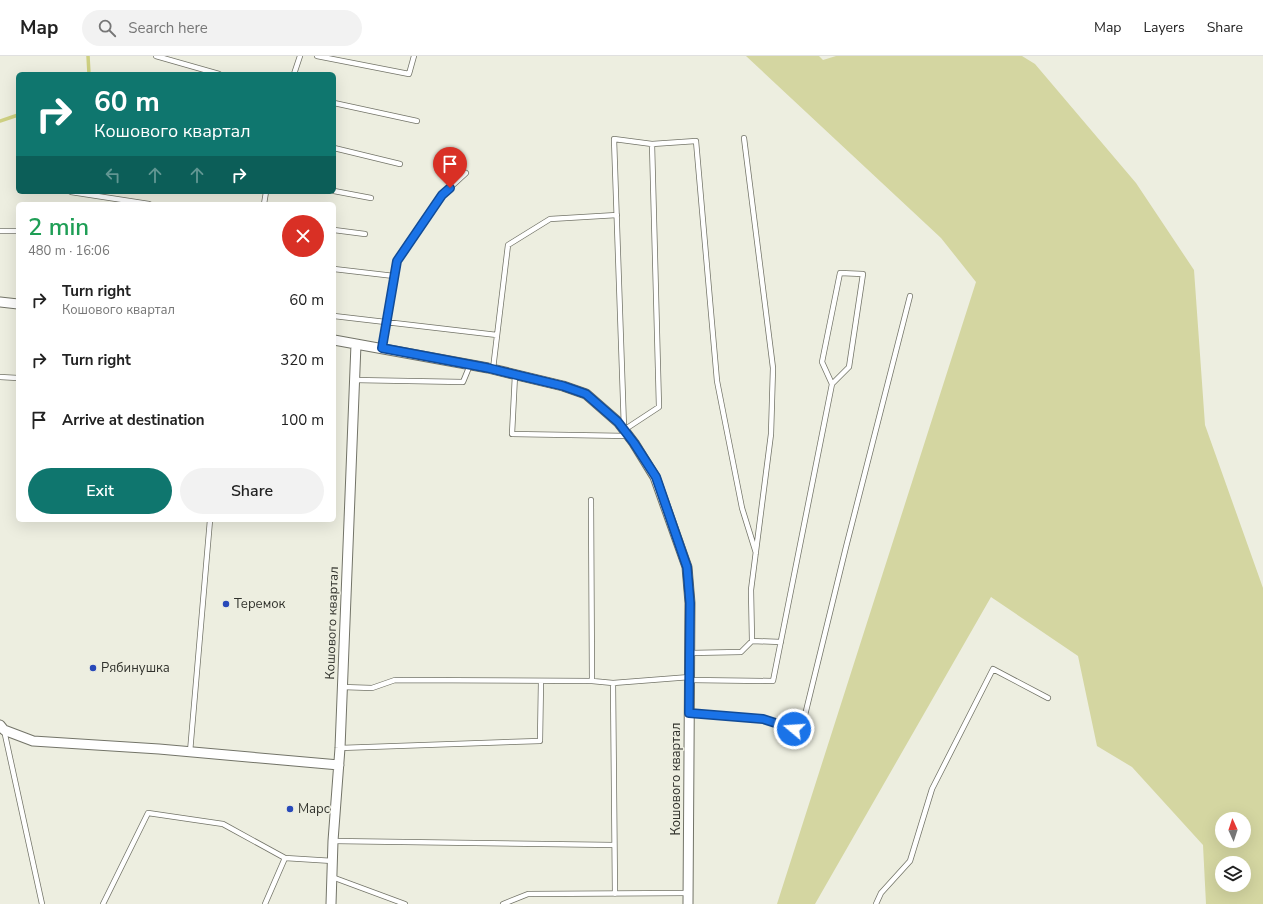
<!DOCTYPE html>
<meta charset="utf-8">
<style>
:root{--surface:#fff;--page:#f2f2f2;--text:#222;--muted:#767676;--line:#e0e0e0;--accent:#0f766e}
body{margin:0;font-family:"Nunito Sans",sans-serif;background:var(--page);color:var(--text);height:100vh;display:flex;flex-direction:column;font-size:15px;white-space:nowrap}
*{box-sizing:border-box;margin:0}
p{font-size:13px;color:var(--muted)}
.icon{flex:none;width:22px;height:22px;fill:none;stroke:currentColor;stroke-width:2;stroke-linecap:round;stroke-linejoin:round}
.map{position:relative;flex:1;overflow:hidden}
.side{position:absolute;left:16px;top:146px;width:320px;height:320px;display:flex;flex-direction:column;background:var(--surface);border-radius:6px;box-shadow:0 4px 16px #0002}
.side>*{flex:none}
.top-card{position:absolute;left:16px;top:16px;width:320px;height:122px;border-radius:6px;box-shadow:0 4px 16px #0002;background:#0f766e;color:#fff;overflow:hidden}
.needle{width:26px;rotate:357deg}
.tools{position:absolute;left:1215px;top:756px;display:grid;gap:8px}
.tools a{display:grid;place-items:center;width:36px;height:36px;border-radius:50%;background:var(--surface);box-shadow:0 4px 16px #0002;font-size:20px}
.pin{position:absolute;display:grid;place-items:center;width:34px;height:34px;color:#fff;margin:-41px -17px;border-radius:50% 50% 50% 0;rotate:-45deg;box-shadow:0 0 4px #0007}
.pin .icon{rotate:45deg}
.me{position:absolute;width:44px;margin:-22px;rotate:288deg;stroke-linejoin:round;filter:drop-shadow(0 0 3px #0008)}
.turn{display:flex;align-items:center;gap:14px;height:84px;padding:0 12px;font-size:18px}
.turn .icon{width:52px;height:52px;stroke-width:2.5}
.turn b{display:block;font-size:28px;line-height:34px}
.lanes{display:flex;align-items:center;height:38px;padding:0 12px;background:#0003;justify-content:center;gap:20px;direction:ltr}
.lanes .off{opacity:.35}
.round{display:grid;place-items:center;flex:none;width:42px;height:42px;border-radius:21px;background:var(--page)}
.overview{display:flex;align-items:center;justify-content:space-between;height:68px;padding:0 12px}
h1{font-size:24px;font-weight:600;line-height:30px;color:#1e9e55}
.cta{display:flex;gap:8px;margin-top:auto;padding:8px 12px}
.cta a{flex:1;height:46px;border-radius:24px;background:var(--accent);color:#fff;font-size:16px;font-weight:600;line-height:46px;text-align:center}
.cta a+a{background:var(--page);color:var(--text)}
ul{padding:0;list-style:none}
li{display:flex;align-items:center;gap:12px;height:60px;padding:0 12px}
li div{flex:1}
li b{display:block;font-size:15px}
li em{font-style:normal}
header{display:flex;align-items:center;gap:24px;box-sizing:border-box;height:56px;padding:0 20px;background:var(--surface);border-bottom:1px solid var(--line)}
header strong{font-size:19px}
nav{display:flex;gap:22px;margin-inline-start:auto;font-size:14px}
.search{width:280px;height:36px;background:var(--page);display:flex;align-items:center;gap:10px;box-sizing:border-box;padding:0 14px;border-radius:22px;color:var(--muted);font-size:15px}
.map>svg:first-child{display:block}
.green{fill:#d4d6a1;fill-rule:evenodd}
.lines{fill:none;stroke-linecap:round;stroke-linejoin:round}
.stream{stroke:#ced081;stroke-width:3.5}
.service-casing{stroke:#737468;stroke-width:6}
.minor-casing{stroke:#737468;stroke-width:11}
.service{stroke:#fff;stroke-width:4.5}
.minor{stroke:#fff;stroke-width:9}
.route-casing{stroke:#114b97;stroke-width:10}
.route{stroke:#1a73e8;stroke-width:7}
.poi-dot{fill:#2849b9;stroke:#edeee0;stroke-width:1.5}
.labels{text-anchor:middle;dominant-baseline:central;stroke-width:3;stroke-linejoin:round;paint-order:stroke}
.poi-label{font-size:13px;fill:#32332d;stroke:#edeee0;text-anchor:start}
.street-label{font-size:13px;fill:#32332d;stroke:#edeee0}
</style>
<header>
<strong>Map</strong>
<div class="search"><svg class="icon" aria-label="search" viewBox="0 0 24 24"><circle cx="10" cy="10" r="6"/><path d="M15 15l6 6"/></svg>Search here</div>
<nav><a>Map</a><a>Layers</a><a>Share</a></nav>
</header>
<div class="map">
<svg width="1263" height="848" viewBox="0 0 1263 848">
<rect width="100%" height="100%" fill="#edeee0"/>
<!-- green -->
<path class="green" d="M746,0h73l4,4 13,-4h186l13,8 101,119 58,87 11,155 58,163v316h-57l-3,-59 -71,-78 -35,-21 -19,-90 -87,-59 -176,307h-38l199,-622 -35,-44zM1222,763h22v22h-22zM1222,807h22v22h-22z"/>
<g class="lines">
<!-- stream -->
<path class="stream" d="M88,0l1,18
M0,65l18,-6"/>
<defs>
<path id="service" d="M156,0l63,18
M317,0l92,18 5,-18
M294,18l6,-18
M334,47l83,18
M334,92l66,16
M334,135l37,7
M71,136l78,12
M264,148l2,-12
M334,174l31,4
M0,175h18
M334,213l60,7
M334,260l163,19
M382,292l15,-87 45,-66 24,-22
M493,313l15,-124 42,-26 67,-4
M515,319l-3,59 116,2
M0,321l18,1
M354,324l109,2 7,-17
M624,372l-10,-289 38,5
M624,374l35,-23 -7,-263 44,-3 21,240 25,127 14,45
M591,444l1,181
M752,585l29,1
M690,597l51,-1 11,-11 -1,-51 20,-156 2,-66 -29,-230
M690,624l83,1 59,-297 17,-17 14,-93 -23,-1 -18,89 10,22
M342,631l30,1 23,-8 197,1 21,2
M689,657l74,6 31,10 11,-14 41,-168 64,-251
M4,674l38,174
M340,692l200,-7 1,-60
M190,696l20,-232
M333,785l281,4
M332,821l73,27
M615,838l-2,-211 77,-6
M103,848l45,-91 75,11 62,34 48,3
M265,848l20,-46
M503,848l25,-10 160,-1
M876,848l5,-11 29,-32 22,-72 61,-120 55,29"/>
<path id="minor" d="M0,246l18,2
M334,284l154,28 75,18 23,8 32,28 16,21 21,34 32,90 3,36 -2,301
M0,669l4,5 29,11 126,8 180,16
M331,848l2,-63 7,-93 16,-404"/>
</defs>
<!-- service casing -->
<use href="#service" class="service-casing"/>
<!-- minor casing -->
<use href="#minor" class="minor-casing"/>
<!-- service -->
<use href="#service" class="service"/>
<!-- minor -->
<use href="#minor" class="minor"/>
</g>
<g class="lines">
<defs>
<path id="route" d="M450,132l-8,7 -45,66 -15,87 106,20 75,18 23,8 32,28 16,21 22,34 31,90 3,36 -1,110 74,6 31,10"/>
</defs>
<!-- route casing -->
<use href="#route" class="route-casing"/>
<!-- route -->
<use href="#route" class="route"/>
</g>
<!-- markers -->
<g class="poi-dot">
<circle cx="226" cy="548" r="4"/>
<circle cx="93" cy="612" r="4"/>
<circle cx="290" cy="753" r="4"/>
</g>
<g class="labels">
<!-- poi labels -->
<g class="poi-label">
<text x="234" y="548">Теремок</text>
<text x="101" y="612">Рябинушка</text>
<text x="298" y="753">Марс</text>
</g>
<!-- street labels -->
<g class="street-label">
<text transform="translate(332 567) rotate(-88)">Кошового квартал</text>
<text transform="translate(676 723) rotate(-90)">Кошового квартал</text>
</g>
</g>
</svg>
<div class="tools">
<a><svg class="needle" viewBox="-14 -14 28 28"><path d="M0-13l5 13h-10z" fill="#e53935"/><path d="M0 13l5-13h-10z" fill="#767676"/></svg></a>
<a><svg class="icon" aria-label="layers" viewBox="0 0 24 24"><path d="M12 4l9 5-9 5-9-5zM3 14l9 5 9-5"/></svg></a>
</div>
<div class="pin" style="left:450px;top:132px;background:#d93025"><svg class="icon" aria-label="arrive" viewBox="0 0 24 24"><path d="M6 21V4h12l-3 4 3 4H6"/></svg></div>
<svg class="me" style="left:794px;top:673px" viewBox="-20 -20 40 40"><circle r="17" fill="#1a73e8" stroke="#fff" stroke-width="3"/><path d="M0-11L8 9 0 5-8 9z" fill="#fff"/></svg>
<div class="top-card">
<div class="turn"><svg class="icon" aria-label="right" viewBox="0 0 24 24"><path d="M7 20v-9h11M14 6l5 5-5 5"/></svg><div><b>60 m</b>Кошового квартал</div></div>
<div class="lanes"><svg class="icon off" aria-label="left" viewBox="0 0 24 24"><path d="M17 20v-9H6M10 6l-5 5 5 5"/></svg><svg class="icon off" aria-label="ahead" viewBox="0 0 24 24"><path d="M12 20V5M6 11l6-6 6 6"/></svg><svg class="icon off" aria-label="ahead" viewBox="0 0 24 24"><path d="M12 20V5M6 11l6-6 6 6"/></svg><svg class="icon" aria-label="right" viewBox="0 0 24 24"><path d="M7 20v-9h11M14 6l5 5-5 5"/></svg></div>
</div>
<section class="side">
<div class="overview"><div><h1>2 min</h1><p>480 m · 16:06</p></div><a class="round" style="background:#d93025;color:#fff"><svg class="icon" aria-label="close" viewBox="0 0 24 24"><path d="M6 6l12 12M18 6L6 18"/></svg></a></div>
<ul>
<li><svg class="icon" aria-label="right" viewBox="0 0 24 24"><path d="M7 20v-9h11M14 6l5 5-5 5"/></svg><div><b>Turn right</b><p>Кошового квартал</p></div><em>60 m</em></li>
<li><svg class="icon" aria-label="right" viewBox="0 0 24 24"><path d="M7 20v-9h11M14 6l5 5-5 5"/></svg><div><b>Turn right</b></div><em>320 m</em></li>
<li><svg class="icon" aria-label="arrive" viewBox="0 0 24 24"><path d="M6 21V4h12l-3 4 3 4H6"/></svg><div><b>Arrive at destination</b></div><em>100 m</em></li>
</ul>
<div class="cta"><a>Exit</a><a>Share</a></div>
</section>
</div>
